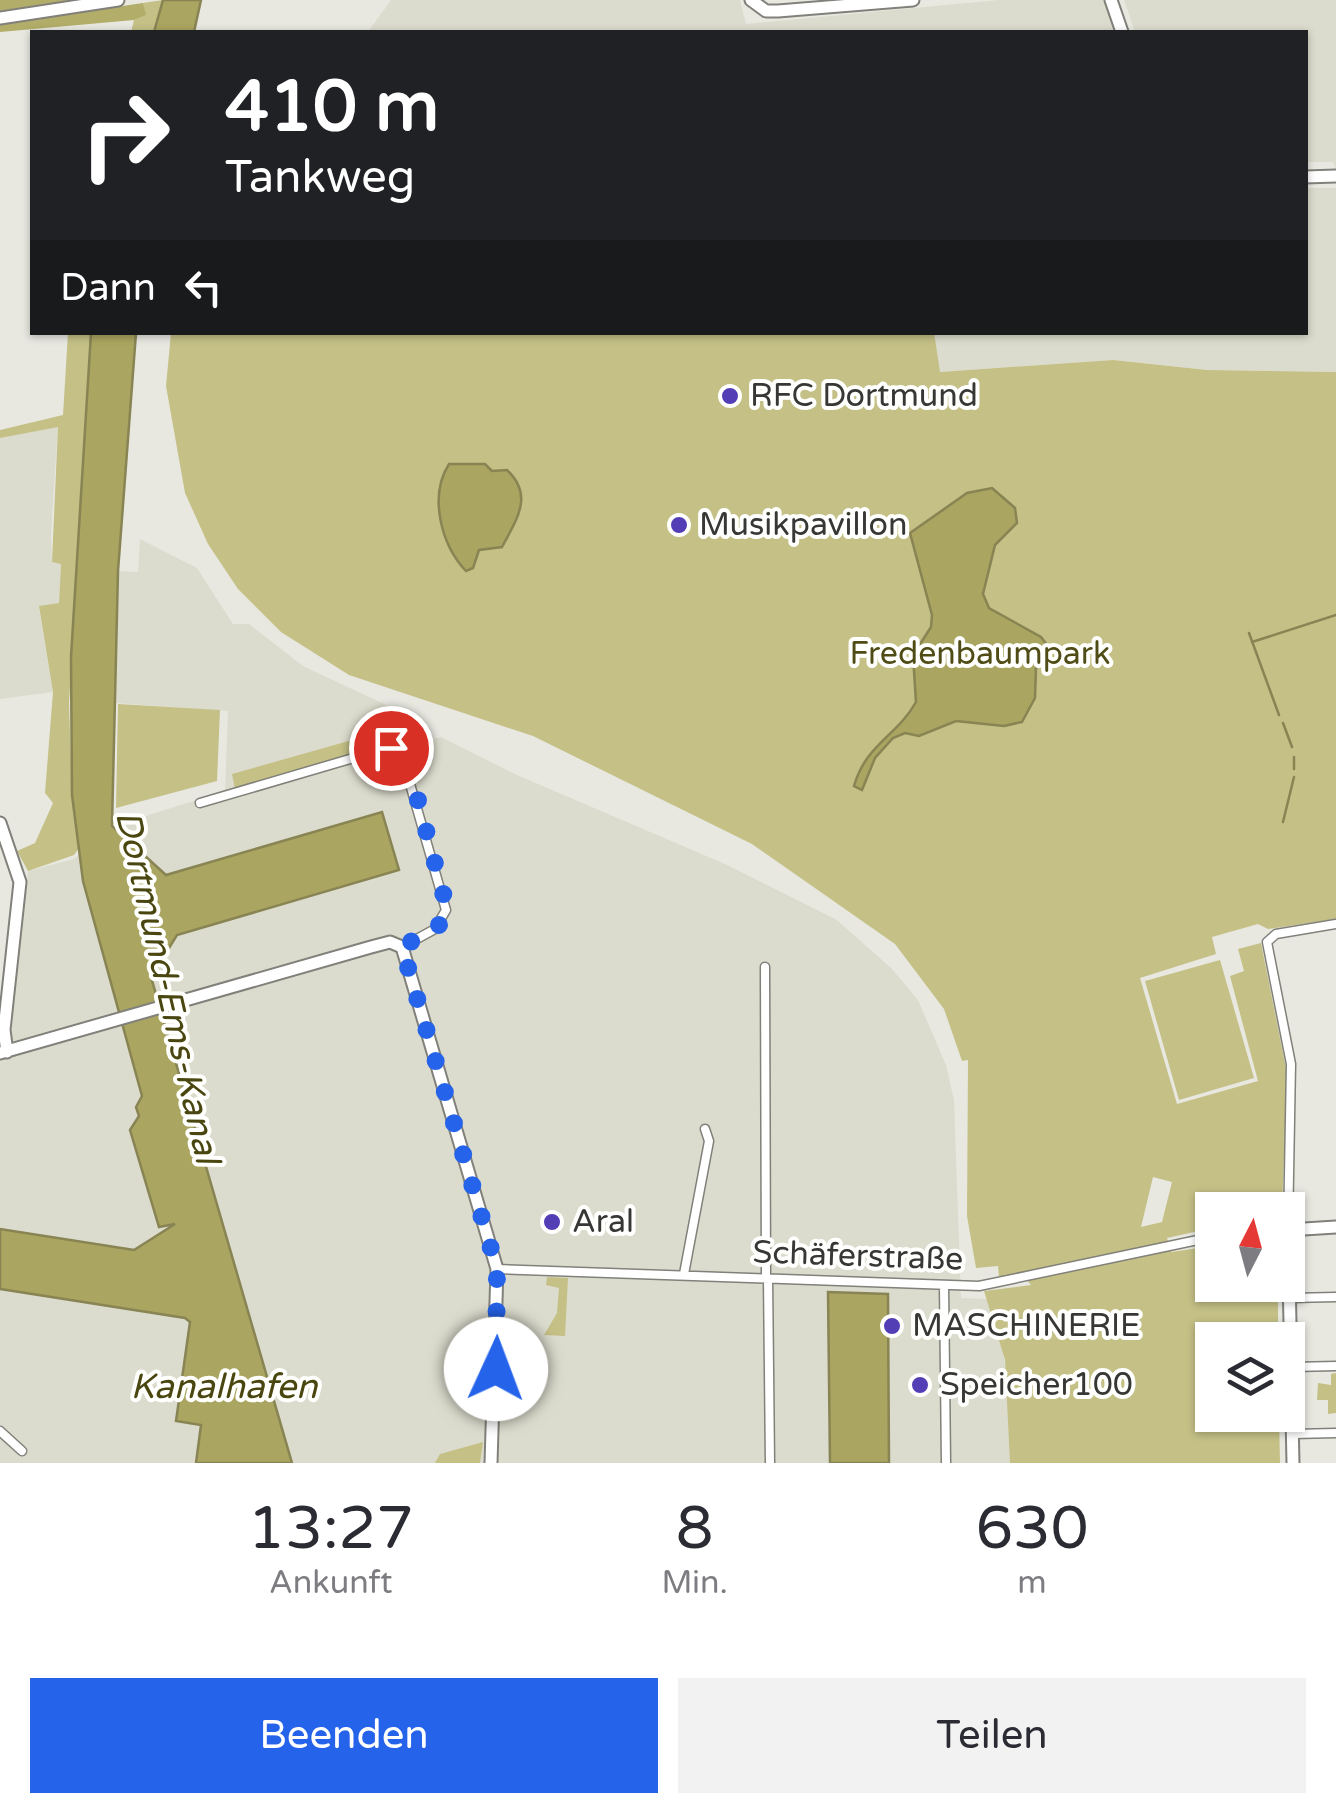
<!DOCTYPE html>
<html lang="de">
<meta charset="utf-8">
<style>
:root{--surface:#fff;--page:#f2f2f3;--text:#2b2b33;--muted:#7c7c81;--accent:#2563eb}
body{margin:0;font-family:"Varela Round",sans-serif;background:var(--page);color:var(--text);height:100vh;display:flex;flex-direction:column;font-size:38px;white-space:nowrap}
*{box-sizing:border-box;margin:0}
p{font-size:32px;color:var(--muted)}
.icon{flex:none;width:55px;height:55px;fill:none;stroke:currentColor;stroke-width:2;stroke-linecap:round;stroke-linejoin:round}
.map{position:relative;height:1463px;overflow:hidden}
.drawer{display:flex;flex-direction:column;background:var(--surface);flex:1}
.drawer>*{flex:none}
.top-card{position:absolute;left:30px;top:30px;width:1278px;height:305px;border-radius:0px;box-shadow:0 2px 8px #0004;background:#202124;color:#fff;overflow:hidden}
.needle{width:65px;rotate:6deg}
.buttons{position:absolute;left:1195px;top:1192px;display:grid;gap:20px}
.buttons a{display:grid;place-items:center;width:110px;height:110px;border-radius:0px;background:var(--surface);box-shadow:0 2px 8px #0004;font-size:50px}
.pin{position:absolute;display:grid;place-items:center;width:85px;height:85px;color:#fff;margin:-42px;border:5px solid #fff;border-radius:50%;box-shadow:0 2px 10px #0007}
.me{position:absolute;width:110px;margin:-55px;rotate:2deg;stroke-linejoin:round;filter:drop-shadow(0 0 8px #0008)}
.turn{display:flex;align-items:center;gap:35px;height:210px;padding:0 30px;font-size:45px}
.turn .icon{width:130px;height:130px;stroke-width:2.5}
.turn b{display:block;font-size:70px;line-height:85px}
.then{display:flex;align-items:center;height:95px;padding:0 30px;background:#0003;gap:20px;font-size:38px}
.eta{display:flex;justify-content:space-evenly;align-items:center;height:170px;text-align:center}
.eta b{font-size:60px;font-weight:600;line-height:70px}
.cta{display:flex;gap:20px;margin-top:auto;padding:20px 30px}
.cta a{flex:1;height:115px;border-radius:0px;background:var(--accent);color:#fff;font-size:40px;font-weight:600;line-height:115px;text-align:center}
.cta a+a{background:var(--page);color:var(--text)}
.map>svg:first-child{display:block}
.built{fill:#dcdcce}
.green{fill:#c4c086;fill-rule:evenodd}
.forest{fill:#b2ad68}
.water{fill:#aaa560;stroke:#888453;stroke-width:2.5}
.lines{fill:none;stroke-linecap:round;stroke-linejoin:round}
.stream{stroke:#888453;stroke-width:2.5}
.street-casing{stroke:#81807a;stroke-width:11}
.secondary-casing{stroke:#81807a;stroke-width:15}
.street{stroke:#fff;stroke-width:8}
.secondary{stroke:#fff;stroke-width:11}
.route{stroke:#2563eb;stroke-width:18;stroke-dasharray:0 32.4}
.poi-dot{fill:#533eb6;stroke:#fffffe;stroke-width:4}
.labels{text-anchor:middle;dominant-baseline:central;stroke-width:8;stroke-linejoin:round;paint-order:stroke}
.poi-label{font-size:32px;fill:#373735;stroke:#fffffe;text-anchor:start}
.park-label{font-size:32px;fill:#504c16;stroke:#fffffe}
.street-label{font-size:32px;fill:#373735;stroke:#fffffe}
.water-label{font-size:35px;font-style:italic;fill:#4a4610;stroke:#fffffe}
</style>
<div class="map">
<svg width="1336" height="1463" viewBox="0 0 1336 1463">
<rect width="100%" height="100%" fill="#e8e8e1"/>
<!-- built -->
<path class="built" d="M391,0h349l6,24 252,-24h106l12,32h-748z
M1124,0h212v169l-3,-7h-28v-130h-170z
M1305,188h31v184l-129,-2 -94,-10 -174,12 -5,-39 371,-1z
M58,426l-7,109 1,27 9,1 -2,40 -20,4 14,85 -53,7v-261z
M140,539l57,29 36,56h16l54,42 94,44 2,38 42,-11 76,38 208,89 112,56 55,49 26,31 28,65 8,35 7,198 26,1 15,46 6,39 2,79h-1010v-404l8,-2 20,-186 46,-12 43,-34 108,-34 3,-80 -114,-8 4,-132 20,1z"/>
<!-- green -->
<path class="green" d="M163,0l-9,32h-23l3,-12 11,-5 -2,-12z
M934,332l6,40 173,-12 94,10 129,2v547l-68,10 -10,-5 -46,13 4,17 -76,24 37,126 81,-23 -28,-105 14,-5 -6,-22 23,-6 26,130 -5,137h-70v18l-45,10 4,14 41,-6v39h66v55h-66v75h67l1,48h-270l-5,-103 -21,-69 47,-6 -10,-12 -22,4 -1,-11 -22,2 -9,-52 1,-156 -6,1 -18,-52 -49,-65 -143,-100 -219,-108 -184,-61 -68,-43 -43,-43 -30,-45 -23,-51 -19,-107 5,-53zM1153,1177l19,5 -10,40 -21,5z
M68,333h23l-22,370 3,92 7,53 -5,7 -46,16 -11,-20 18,-8 18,-40 -8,-10 8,-101 -14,-86 20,-3 2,-39 -9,-2 6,-135 -58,11v-8l63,-15z
M118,704l102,6 -3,71 -101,27z
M391,729l7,13 -163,47 -3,-15z
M1220,960l34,118 -75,22 -34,-119z
M547,1277l21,1 -3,58 -21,-1 13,-22 2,-25 -13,-3z
M1336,1373v40l-8,1v-14h-11l1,-17 13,2v-11z
M483,1442l-3,21h-45l5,-9z"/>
<!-- forest -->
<path class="forest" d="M0,0h79l-79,11z
M143,3l3,12 -12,5 -134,12v-8z"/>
<!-- water -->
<path class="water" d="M163,0h38l-7,32h-40z
M91,333h45l-18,238 -6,255 54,49 216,-63 17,58 -222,65 -26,42 141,486h-96l5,-38 -25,-4 14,-99 -5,-4 -185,-29v-60l134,21 41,-26 -16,3 -29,-97 9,-14 -3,-9 6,-11 -59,-215 -11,-86 -1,-138z
M449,464h36l7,7 15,-1c27,25 10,49 -5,77l-23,3 -6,18 -7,3c-24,-25 -38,-74 -17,-107z
M992,488l23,20 2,15 -22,22 -12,49 6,14 52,29 10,13 -15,18 -1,30 -13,24 -18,4 -48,-5 -37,15 -14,-3 -12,5 -18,20 -13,32 -8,-4c12,-42 43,-50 62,-84l-3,-47 18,-28 1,-12 -22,-82 57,-40z
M828,1292l60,2 1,169h-59z"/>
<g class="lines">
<!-- stream -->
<path class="stream" d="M1249,633l30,82
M1252,642l84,-27
M1283,723l9,24
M1294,757v12
M1283,822l11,-45"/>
<defs>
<path id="street" d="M200,803l191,-56 9,2 46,161 -11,19 -33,18
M765,967l1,311
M1288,1230l3,-166 -24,-122 9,-8 60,-10
M497,1269l482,17 233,-49
M684,1274l25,-133 -4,-12
M768,1278l2,185
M944,1285l2,178
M1290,1298l46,-1
M1292,1367l44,-1
M0,1431l22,20
M1293,1434l43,-1"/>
<path id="secondary" d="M751,0l15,11h12l135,-11
M1111,0l11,32
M0,18l118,-18
M1305,177l31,-1
M0,823l20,59 -16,148 3,22
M0,1053l371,-106 19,-5 12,5 95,322 -6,194
M1288,1230l5,233
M1288,1230l48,-3"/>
</defs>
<!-- street casing -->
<use href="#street" class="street-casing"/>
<!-- secondary casing -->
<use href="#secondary" class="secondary-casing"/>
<!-- street -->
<use href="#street" class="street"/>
<!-- secondary -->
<use href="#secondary" class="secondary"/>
</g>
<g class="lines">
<!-- route -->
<path class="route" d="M391,748h9l6,8 40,148 -7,21 -37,22 95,322 -1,100"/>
</g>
<!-- markers -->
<g class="poi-dot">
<circle cx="730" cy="396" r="10"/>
<circle cx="679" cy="525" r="10"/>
<circle cx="552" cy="1222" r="10"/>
<circle cx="892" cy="1326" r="10"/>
<circle cx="920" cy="1385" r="10"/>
</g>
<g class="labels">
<!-- poi labels -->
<g class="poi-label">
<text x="750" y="396">RFC Dortmund</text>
<text x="699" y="525">Musikpavillon</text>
<text x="572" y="1222">Aral</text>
<text x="912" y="1326">MASCHINERIE</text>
<text x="940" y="1385">Speicher100</text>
</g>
<!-- park labels -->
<g class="park-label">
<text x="980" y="654">Fredenbaumpark</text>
</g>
<!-- street labels -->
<g class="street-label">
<text transform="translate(858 1256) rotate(2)">Schäferstraße</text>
</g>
<!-- water labels -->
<g class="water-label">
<text transform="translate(167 987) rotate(77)">Dortmund-Ems-Kanal</text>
<text x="224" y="1387">Kanalhafen</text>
</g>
</g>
</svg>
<div class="buttons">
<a><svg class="needle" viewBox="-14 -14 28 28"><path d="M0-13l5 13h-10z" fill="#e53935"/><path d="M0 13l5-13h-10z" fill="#7c7c81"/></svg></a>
<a><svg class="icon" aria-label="layers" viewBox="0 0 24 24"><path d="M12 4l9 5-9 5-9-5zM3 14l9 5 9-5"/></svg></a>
</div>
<div class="pin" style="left:391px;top:748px;background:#d93025"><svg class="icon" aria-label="arrive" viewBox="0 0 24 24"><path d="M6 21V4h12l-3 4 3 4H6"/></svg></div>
<svg class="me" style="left:496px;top:1369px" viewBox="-20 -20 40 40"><circle r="19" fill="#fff"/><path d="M0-13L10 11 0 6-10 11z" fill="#2563eb"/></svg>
<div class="top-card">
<div class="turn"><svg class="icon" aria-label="right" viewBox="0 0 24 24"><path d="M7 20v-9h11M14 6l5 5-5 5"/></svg><div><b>410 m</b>Tankweg</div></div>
<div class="then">Dann<svg class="icon" aria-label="left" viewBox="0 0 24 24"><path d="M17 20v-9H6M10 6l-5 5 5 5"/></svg></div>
</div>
</div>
<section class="drawer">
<div class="eta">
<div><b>13:27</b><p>Ankunft</p></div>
<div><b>8</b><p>Min.</p></div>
<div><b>630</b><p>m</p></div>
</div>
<div class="cta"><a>Beenden</a><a>Teilen</a></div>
</section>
